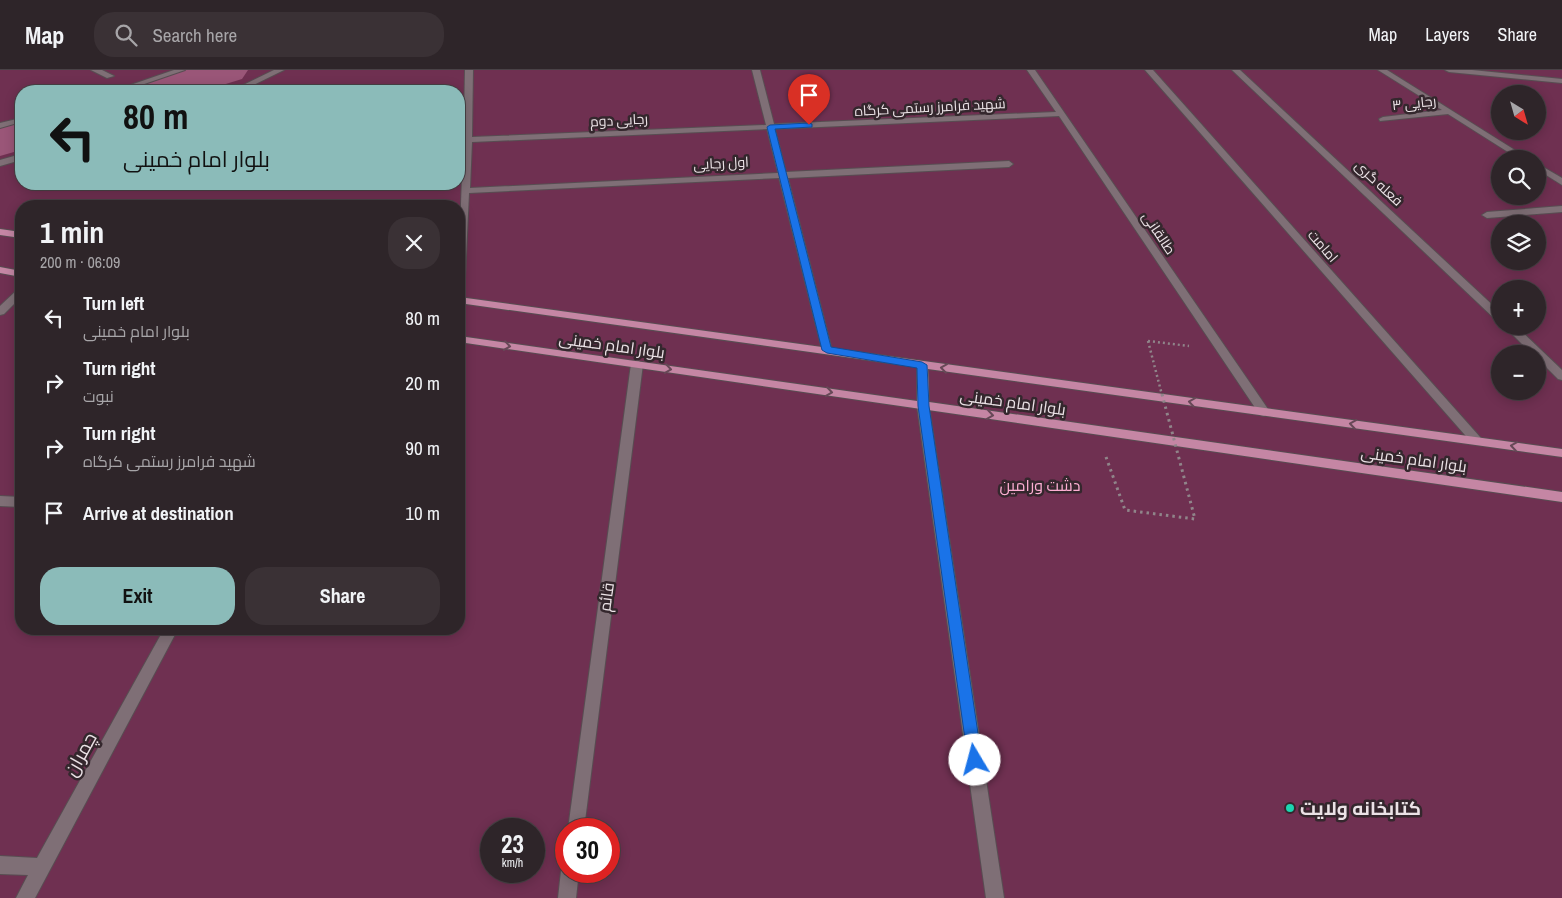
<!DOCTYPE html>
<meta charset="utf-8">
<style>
:root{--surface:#2e2529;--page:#3a3135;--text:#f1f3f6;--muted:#a7a5a8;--line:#494246;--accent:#8bbbb9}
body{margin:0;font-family:"Archivo Narrow",Cairo,sans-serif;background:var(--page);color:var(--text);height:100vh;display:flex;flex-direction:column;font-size:19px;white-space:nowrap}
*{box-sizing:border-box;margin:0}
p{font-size:16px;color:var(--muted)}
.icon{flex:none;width:28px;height:28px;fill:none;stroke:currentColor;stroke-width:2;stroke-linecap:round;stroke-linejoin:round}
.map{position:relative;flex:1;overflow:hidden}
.side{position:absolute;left:15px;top:130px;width:450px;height:435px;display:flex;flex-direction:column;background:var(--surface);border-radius:20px;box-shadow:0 2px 12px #0003,0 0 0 1px var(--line)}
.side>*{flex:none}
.top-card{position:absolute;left:15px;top:15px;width:450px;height:105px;border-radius:20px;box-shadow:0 2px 12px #0003,0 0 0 1px var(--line);background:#8bbbb9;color:#111;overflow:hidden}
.needle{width:32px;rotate:143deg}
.fabs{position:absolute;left:1491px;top:15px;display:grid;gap:10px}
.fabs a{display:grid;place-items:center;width:55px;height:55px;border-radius:50%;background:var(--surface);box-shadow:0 2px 12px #0003,0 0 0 1px var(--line);font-size:25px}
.speed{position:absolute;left:480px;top:748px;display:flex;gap:10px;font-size:25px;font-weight:700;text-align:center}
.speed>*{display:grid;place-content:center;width:65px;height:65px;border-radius:50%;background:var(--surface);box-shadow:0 2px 12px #0003,0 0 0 1px var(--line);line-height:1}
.speed small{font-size:12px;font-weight:400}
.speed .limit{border:8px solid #d22;background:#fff;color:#111}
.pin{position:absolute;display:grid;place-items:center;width:42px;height:42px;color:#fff;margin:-51px -21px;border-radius:50% 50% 50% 0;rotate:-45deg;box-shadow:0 0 5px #0007}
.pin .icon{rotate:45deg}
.me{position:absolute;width:55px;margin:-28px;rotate:352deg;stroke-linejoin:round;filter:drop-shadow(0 0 4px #0008)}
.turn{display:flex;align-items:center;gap:18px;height:105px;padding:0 25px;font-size:22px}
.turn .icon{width:65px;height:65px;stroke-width:2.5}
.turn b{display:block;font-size:35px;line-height:42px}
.round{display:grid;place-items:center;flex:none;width:52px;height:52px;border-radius:20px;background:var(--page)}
.headline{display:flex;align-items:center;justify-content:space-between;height:85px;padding:0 25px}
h1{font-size:30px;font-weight:700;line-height:38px}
.button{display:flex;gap:10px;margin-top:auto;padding:10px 25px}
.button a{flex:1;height:58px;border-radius:20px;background:var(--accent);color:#111;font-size:20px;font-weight:700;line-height:58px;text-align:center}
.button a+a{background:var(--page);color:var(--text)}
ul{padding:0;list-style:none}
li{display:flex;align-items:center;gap:15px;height:65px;padding:0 25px}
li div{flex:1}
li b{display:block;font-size:19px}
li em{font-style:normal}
header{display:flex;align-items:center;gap:30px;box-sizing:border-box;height:70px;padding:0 25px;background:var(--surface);border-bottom:1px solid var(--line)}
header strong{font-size:24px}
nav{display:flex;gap:28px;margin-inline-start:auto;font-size:18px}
.search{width:350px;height:45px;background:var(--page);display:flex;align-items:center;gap:12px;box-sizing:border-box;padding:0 18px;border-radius:20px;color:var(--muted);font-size:19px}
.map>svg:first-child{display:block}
.green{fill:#6f3051;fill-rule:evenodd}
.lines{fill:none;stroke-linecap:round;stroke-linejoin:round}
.river{fill:#9a5678;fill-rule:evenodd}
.minor-casing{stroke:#584d52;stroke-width:2}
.major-casing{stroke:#584d52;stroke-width:2}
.path-far1{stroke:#90858a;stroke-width:2.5;stroke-dasharray:2 3;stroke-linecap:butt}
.path{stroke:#90858a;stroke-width:3;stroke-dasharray:2.5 4;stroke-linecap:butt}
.minor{fill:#7f6f76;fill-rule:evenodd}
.major{fill:#c586a4;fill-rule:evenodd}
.path-bridge-far1{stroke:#90858a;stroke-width:2.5;stroke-dasharray:2 3;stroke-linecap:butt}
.path-bridge{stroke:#90858a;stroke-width:3;stroke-dasharray:2.5 4;stroke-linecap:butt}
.oneway{stroke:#674857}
.route{fill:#1a73e8;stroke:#114b97}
.poi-dot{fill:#1cd5b1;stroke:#34272d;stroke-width:2}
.labels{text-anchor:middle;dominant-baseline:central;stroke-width:5;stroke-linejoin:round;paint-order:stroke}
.far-street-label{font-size:14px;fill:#ebe2e6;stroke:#34272d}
.street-label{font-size:16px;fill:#ebe2e6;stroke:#34272d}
.park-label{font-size:16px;fill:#feafd4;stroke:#34272d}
.near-street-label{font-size:19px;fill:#ebe2e6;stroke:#34272d}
.near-poi-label{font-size:19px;font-weight:bold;fill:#ebe2e6;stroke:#34272d;text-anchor:start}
</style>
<header>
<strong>Map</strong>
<div class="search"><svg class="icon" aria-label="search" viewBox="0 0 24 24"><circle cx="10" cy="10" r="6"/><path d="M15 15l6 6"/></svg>Search here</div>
<nav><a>Map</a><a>Layers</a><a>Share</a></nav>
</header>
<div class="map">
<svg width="1562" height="828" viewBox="0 0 1562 828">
<rect width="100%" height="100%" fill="#3e3137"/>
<!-- green -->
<path class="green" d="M0,0h1562v828h-1562zM21,21h438v93h-438zM1500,24h38v37h-38zM1500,89h38v37h-38zM21,136h438v423h-438zM1500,154h38v37h-38zM1500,219h38v37h-38zM1500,284h38v37h-38zM491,759h43v42h-43zM566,759h43v42h-43z"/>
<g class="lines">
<!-- river -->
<path class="river" d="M183,0h65l-6,9 -39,12h-65l7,-9z
M21,51v29l-21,6v-29z"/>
<defs>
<path id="minor" d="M91,0h11l12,6 -7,2z
M174,0h11l-61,21h-11z
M274,0h10l-43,21h-10z
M465,0h8l-1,67 294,-12 -14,-55h8l14,54 282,-12 -29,-42h8l235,342 -6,4 -4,-1 -201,-299 -284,13 11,43 223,-11 4,3 -4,3 -221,11 44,172 -1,3h-8l-1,-3 -43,-172 -310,15 -5,107 -5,3c0,-78 5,-155 6,-233zM767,59l11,44 -308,15 2,-46z
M1145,0h8l327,367 2,3 -2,3h-8z
M1232,0h8l260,242v9l-4,-1z
M1378,0h9l142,89h-10l-71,-45 -68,7 -1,-2 4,-2 59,-7z
M1445,0h27l90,9v4l-113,-11z
M21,48v4l-21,6v-5z
M21,84v6l-21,6v-6z
M1538,94l24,14v7l-24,-15z
M1562,136v6l-75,6 -5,-3 5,-3z
M21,219v8l-17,17 -4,1v-9l17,-16z
M1504,256h12l46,44v10l-4,-1 -20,-20v-5h-6z
M637,290l6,4 -59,465h-16l63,-465z
M923,332l6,4 75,492h-18l-69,-492z
M0,426l21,1v10l-21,-1z
M164,559h14l-143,269h-19l12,-23 -28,-1v-18l37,2z
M566,794v7h13l-3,27h-18l3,-27z"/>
<path id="major" d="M0,159l21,3v6l-21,-3z
M0,197l21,4v6l-21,-4z
M459,227l1103,152v8l-634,-88 1,33 633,90v10l-1103,-160v-6l458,65v-34l-458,-64z"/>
</defs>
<!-- minor casing -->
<use href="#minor" class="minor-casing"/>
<!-- major casing -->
<use href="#major" class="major-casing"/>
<!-- path-far1 -->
<path class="path-far1" d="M1148,271l41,5"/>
<!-- path -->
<path class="path" d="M1106,387l19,53 70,9"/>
<!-- minor -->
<use href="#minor" class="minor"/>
<!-- major -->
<use href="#major" class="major"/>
<!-- path-bridge-far1 -->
<path class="path-bridge-far1" d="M1148,271l14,54"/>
<!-- path-bridge -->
<path class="path-bridge" d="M1162,324l33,125"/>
</g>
<!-- one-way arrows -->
<defs><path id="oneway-chevron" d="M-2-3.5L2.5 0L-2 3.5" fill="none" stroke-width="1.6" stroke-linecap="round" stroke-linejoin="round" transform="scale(1.25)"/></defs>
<g class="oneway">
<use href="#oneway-chevron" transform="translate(507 276) rotate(8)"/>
<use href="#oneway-chevron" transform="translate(944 298) rotate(-172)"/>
<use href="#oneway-chevron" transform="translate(668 299) rotate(8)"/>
<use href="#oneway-chevron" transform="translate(829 322) rotate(8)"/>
<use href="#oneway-chevron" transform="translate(1192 332) rotate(-172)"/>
<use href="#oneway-chevron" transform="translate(990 345) rotate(8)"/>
<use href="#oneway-chevron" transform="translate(1353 354) rotate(-172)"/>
<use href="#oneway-chevron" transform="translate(1514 376) rotate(-172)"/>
</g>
<!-- route -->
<path class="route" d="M809,53l3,1v3l-37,2 56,218 91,15 5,3 2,41 53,354 -2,5 -5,2 -5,-2 -2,-5 -50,-354 -1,-38 -90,-15 -5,-3 -55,-223 3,-2z"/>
<!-- markers -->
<circle class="poi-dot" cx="1290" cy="738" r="5"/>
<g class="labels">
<!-- far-street labels -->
<g class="far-street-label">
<text transform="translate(1414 33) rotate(-6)">رجایی ۳</text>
<text transform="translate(930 37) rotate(-3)">شهید فرامرز رستمی کرگاه</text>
<text transform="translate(619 50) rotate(-3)">رجایی دوم</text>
<text transform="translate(721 93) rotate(-3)">اول رجایی</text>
<text transform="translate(1379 113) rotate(43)">فعله گری</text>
<text transform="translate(1159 163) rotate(56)">طالقانی</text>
<text transform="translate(1323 176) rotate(49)">امامت</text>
</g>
<!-- street labels -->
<g class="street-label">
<text transform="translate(612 275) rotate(8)">بلوار امام خمینی</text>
<text transform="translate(1013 332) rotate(8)">بلوار امام خمینی</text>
<text transform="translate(1414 389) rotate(8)">بلوار امام خمینی</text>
<text transform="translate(606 527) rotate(-82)">قائم</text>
</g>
<!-- park labels -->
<g class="park-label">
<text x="1040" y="415">دشت ورامین</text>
</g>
<!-- near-street labels -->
<g class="near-street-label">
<text transform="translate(80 684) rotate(-61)">چمران</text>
</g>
<!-- near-poi labels -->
<g class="near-poi-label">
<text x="1300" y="738">کتابخانه ولایت</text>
</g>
</g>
</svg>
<div class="fabs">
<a><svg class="needle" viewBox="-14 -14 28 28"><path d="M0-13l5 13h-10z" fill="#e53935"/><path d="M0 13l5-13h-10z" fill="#a7a5a8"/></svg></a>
<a><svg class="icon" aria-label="search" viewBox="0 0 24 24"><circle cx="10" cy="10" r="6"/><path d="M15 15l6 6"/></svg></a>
<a><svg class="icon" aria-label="layers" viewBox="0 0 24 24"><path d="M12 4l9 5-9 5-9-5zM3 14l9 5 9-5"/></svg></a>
<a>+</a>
<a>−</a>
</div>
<div class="speed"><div>23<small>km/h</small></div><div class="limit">30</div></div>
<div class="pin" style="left:809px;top:55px;background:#d93025"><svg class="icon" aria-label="arrive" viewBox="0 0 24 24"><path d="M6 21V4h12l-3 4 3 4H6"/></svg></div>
<svg class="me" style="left:975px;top:690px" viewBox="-20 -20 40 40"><circle r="19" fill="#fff"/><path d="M0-13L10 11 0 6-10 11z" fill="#1a73e8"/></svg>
<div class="top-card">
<div class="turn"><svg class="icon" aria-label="left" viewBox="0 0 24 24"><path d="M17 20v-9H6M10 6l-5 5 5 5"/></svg><div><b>80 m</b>بلوار امام خمینی</div></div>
</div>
<section class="side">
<div class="headline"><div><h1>1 min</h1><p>200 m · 06:09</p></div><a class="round"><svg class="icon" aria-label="close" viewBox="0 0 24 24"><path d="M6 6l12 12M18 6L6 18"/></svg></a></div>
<ul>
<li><svg class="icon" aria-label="left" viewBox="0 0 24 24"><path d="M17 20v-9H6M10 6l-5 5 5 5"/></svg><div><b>Turn left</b><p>بلوار امام خمینی</p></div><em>80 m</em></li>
<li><svg class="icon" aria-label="right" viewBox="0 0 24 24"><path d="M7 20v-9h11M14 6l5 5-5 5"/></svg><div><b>Turn right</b><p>نبوت</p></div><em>20 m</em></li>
<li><svg class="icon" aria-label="right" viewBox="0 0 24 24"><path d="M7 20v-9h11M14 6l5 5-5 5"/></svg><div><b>Turn right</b><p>شهید فرامرز رستمی کرگاه</p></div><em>90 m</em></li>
<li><svg class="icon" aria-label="arrive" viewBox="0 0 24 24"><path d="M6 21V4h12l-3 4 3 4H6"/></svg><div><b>Arrive at destination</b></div><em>10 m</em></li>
</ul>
<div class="button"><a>Exit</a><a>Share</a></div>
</section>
</div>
